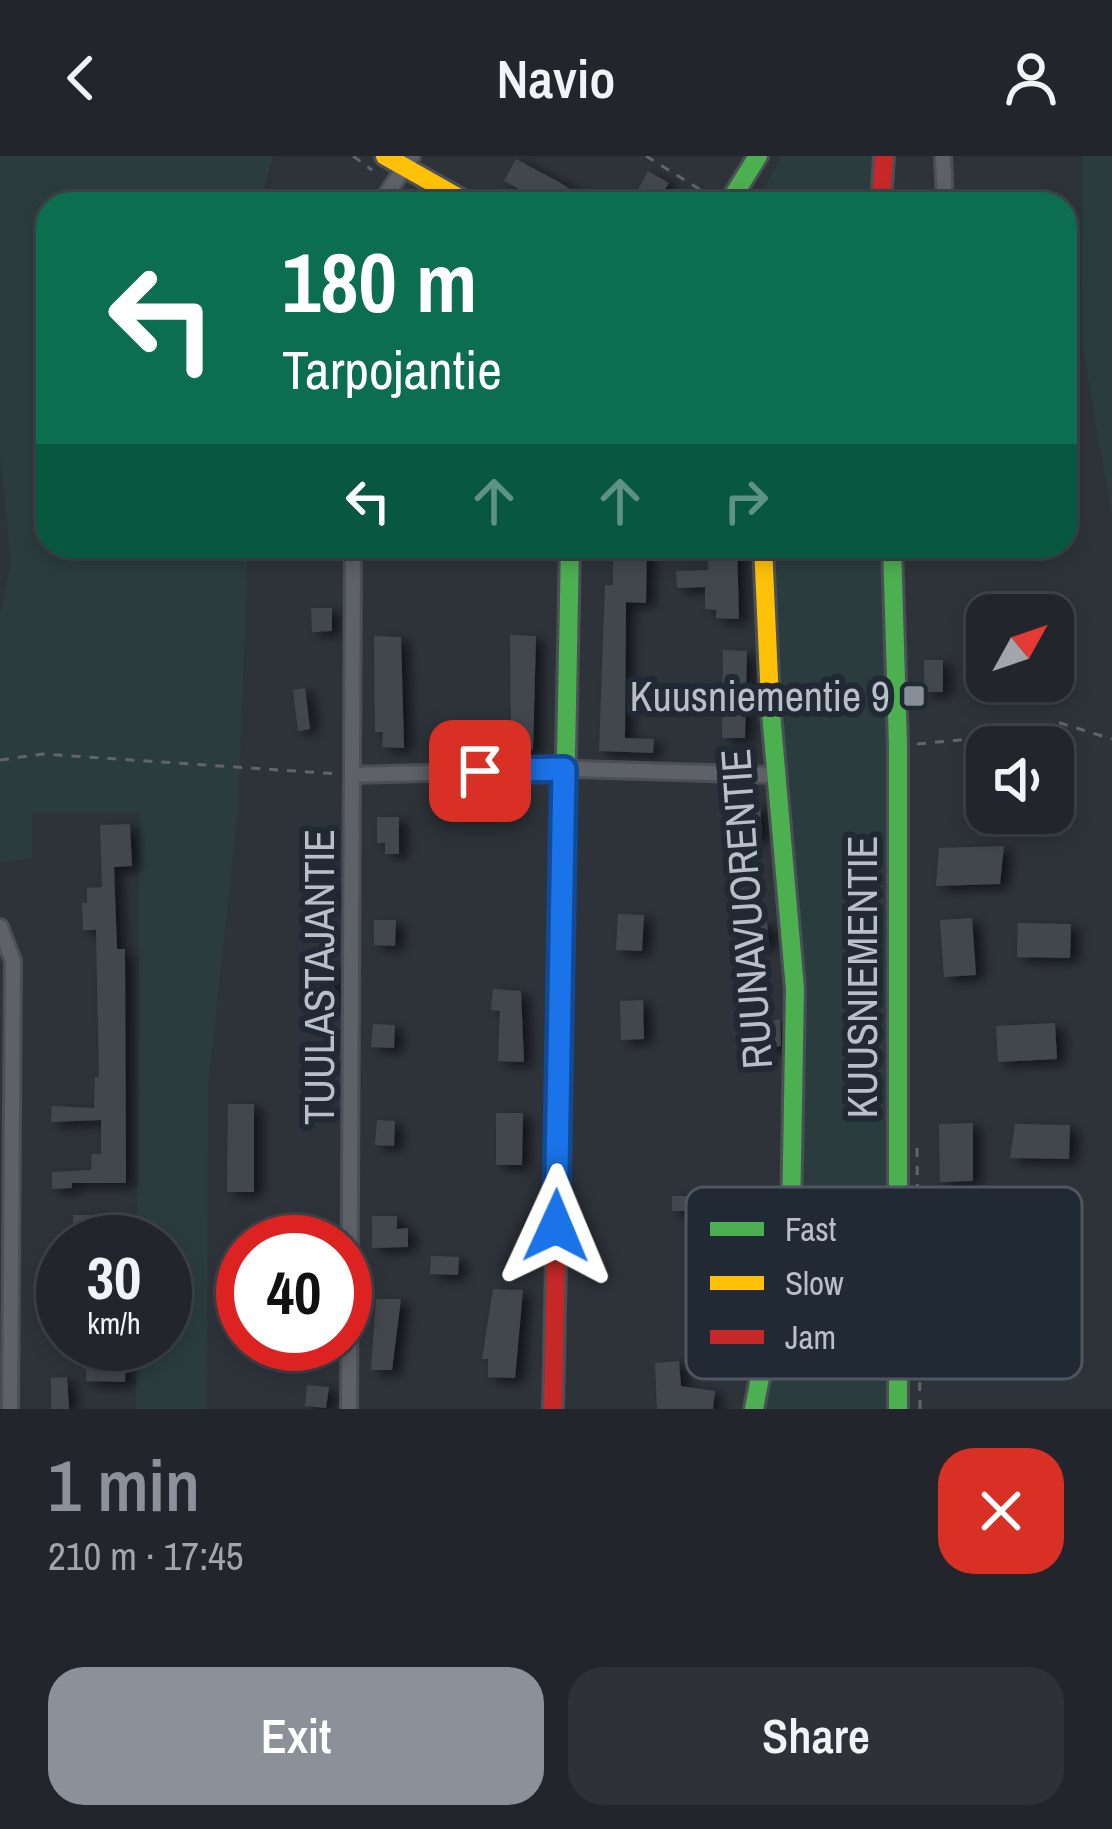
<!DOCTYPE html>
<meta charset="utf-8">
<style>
:root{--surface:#22262c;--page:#2e3238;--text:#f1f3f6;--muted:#a2a5a9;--line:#3f4348;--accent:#8c9099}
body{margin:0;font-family:"Archivo Narrow",sans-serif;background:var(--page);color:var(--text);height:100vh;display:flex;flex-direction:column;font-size:45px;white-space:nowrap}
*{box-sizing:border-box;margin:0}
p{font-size:39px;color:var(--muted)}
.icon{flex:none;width:66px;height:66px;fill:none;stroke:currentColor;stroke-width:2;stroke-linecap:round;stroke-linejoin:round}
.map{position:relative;height:1253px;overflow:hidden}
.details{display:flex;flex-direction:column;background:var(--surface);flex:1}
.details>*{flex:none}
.banner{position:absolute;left:36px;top:36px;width:1041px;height:366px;border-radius:36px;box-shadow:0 6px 18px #0003,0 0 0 3px var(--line);background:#0b6e4f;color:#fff;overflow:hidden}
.needle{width:78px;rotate:50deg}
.controls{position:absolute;left:966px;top:438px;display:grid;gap:24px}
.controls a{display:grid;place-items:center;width:108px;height:108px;border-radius:24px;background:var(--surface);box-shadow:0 6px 18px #0003,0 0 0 3px var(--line);font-size:60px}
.speed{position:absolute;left:36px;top:1059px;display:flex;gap:24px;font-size:60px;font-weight:700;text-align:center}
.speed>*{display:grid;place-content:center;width:156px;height:156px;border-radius:50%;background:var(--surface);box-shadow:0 6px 18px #0003,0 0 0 3px var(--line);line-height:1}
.speed small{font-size:30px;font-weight:400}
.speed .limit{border:18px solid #d22;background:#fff;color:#111}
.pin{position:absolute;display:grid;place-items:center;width:102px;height:102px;color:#fff;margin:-51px;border-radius:24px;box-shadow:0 6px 18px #0006}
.me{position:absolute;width:132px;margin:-66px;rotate:1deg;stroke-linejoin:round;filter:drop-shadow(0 0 9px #0008)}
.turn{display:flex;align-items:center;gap:42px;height:252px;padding:0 48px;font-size:54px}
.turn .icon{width:156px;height:156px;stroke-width:2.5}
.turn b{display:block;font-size:84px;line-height:102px}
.lanes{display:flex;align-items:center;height:114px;padding:0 48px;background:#0003;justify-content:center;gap:60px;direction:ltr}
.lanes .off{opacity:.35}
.round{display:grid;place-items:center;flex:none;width:126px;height:126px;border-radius:36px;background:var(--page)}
.summary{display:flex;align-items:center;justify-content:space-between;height:204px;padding:0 48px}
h1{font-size:72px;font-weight:600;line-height:90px;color:var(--accent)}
.primary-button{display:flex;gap:24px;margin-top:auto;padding:24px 48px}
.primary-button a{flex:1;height:138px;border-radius:36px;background:var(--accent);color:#fff;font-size:48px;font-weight:600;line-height:138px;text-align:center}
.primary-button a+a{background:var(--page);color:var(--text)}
header{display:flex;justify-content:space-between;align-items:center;height:156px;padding:0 48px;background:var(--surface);font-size:54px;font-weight:600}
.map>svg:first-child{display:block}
.green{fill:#2b3c3f}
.building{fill:#42474e;filter:url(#shadow)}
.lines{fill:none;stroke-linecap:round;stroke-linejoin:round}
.street-casing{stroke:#4b4f56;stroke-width:20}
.fast-casing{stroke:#4b4f56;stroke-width:24}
.slow-casing{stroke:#4b4f56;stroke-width:24}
.jam-casing{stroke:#4b4f56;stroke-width:24}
.path{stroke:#60656a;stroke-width:3;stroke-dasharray:9 9;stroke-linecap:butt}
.street{stroke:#5e6168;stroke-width:14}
.fast{stroke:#4caf50;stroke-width:18}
.slow{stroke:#ffc107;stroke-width:18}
.jam{stroke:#c62828;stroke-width:18}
.route-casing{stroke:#114b97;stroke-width:30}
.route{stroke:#1a73e8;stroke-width:21}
.poi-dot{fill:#888e97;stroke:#212934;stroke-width:4.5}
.labels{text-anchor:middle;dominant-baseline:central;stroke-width:12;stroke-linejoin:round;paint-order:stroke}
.poi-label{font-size:42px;fill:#b9bfc9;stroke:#212934;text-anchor:end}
.street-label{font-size:42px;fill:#b9bfc9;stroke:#212934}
.key{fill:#212934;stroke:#4f5661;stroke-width:3}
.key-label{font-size:33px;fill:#b9bfc9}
</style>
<header><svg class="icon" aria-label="back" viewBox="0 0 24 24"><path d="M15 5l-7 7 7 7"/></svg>Navio<svg class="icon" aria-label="person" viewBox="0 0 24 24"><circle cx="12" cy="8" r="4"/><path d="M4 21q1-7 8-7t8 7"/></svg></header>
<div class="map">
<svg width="1112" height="1253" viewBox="0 0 1112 1253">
<defs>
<filter id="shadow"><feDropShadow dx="8" dy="4.5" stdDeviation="6" flood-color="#0009"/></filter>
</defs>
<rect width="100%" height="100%" fill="#2e333a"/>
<!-- green -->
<path class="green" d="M0,0h273l-13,48h-212v342h200l-10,265 -30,275 -1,323h-71v-65h29v-102h-28l3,-429h-108v45l-32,5v-248l11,-52 -11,-111z
M782,0h102l-3,48h-126z
M1083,0h29v360l-31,-178z
M763,390h129l6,863h-144l37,-192 4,-228z"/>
<!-- building -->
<path class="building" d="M516,3l43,23 34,22h-47l-42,-23z
M648,15l21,12 -12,21h-27z
M613,390l34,1 -1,56 -20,-1 -1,136 29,1 -1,14 -54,-2 6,-166h8z
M707,390h30l2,73 -23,-1v-8l-11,-1v-22l-28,1 -1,-17 32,-1z
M311,452h21v23l-20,1z
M972,456l13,1 -5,37h7v38l-18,-1 1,-21 -6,-1z
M510,479l26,1 -3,114h-45v-15h23z
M374,480l27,1 3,111 -22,-1 1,-15h-8z
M723,494l24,1 -2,87h-23z
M924,504h19v32h-19z
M305,532l5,41 -12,2 -5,-41z
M760,648l2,34 -24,1 -3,-33z
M377,661h22v37h-14v-11h-8z
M130,668l2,42 -18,1 3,82h8l1,234h-54v5l-20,1v-17l39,-2 1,-16h9v-34l-50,2 1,-16 42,2 1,-31h4l-3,-147h-13l-1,-27h5v-15l15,-1 -2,-62z
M1004,690l-4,38 -64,2 3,-38z
M310,725l22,1 -1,26 -22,-1z
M618,758l26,1 -2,36 -26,-1z
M972,762l4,57 -32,2 -4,-57z
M374,764h22l-1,26 -21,-1z
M767,766l2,23 -20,2 -3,-23z
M1018,767l53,1 -1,34 -53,-1z
M317,806l15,1 4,44 -24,-1z
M493,833l28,2 3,71 -26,-1 2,-50 -9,-1z
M643,844l1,39 -23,1 -1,-39z
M780,863l1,27 -20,4 -5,-26z
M1055,867l2,36 -59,3 -2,-36z
M373,868l22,1 -1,23 -23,-1z
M228,948h26v88h-27z
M496,957h27l-1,52h-26z
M377,964l18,1 -1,25 -19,-1z
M973,967v58l-33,1 -1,-58z
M1015,968l55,1 -1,34 -59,-1z
M672,1040h33v15h-33z
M73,1059h27v27h-27z
M372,1060h25v13l11,-1v19l-36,1z
M431,1100l28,1 -1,18 -28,-1z
M493,1133l30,1 -8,88 -27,-1v-18h-6z
M376,1143h25l-9,71h-21z
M87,1188h39l-1,38 -39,-1z
M679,1205l2,25 34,5 -2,18h-56l-2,-46z
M67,1221l2,32h-18v-31z
M307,1229l22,2 -3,21 -21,-2z"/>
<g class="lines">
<defs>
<path id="street" d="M943,0l2,48
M380,48l32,-48
M352,619l224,-6 197,6
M0,771l13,34 -3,448
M349,1253l4,-863"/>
<path id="fast" d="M728,48l30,-48
M892,390l6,200v663
M563,756l7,-366
M754,1253l37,-192 4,-228 -25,-288"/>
<path id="slow" d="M385,0l85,48
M763,390l7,155"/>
<path id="jam" d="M881,48l3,-48
M553,1253l10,-497"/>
</defs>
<!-- street casing -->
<use href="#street" class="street-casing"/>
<!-- fast casing -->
<use href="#fast" class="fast-casing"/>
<!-- slow casing -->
<use href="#slow" class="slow-casing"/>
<!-- jam casing -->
<use href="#jam" class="jam-casing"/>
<!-- path -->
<path class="path" d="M353,0l19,14
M646,0l63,39
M406,35l25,13
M917,588l96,-9 47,-12 52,16
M0,604l43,-6 296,20
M917,992l3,261"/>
<!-- street -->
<use href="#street" class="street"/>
<!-- fast -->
<use href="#fast" class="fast"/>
<!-- slow -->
<use href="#slow" class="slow"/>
<!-- jam -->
<use href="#jam" class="jam"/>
</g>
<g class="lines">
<defs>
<path id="route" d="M480,615l84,-2 -8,457"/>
</defs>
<!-- route casing -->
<use href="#route" class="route-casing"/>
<!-- route -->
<use href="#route" class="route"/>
</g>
<!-- markers -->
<rect class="poi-dot" x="902" y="528" width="24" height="24" rx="6"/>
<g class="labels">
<!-- poi labels -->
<g class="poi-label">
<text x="890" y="540">Kuusniementie 9</text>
</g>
<!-- street labels -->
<g class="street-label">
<text transform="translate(746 753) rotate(-94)">RUUNAVUORENTIE</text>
<text transform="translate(319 821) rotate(-90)">TUULASTAJANTIE</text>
<text transform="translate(862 821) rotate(-90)">KUUSNIEMENTIE</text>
</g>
</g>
<!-- legend -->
<rect x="686" y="1031" width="396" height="192" rx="18" class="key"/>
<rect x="710" y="1066" width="54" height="14" fill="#4caf50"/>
<rect x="710" y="1120" width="54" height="14" fill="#ffc107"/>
<rect x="710" y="1174" width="54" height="14" fill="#c62828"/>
<g class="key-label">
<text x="785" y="1085">Fast</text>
<text x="785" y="1139">Slow</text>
<text x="785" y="1193">Jam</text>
</g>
</svg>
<div class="controls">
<a><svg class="needle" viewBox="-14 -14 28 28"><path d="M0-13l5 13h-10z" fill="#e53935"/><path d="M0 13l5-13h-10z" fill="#a2a5a9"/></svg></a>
<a><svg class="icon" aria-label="sound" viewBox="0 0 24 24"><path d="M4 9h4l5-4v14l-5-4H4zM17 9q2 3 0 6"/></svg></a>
</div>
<div class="speed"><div>30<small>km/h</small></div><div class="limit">40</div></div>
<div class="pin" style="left:480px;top:615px;background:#d93025"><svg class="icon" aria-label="arrive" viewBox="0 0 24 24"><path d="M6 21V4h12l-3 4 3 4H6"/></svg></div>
<svg class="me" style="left:556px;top:1070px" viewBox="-20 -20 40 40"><path d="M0-17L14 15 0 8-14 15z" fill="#1a73e8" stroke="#fff" stroke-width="4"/></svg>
<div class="banner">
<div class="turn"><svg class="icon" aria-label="left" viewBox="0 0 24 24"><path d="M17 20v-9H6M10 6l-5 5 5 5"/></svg><div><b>180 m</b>Tarpojantie</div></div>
<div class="lanes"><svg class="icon" aria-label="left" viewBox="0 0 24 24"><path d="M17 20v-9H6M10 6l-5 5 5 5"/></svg><svg class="icon off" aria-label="ahead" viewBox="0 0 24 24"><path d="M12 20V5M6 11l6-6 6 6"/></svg><svg class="icon off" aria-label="ahead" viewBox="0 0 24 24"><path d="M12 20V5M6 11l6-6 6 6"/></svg><svg class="icon off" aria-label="right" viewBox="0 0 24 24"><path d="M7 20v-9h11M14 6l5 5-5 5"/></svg></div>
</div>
</div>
<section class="details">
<div class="summary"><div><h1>1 min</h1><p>210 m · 17:45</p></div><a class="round" style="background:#d93025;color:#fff"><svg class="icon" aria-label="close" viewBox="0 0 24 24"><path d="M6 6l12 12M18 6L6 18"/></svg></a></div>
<div class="primary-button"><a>Exit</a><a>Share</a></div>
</section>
